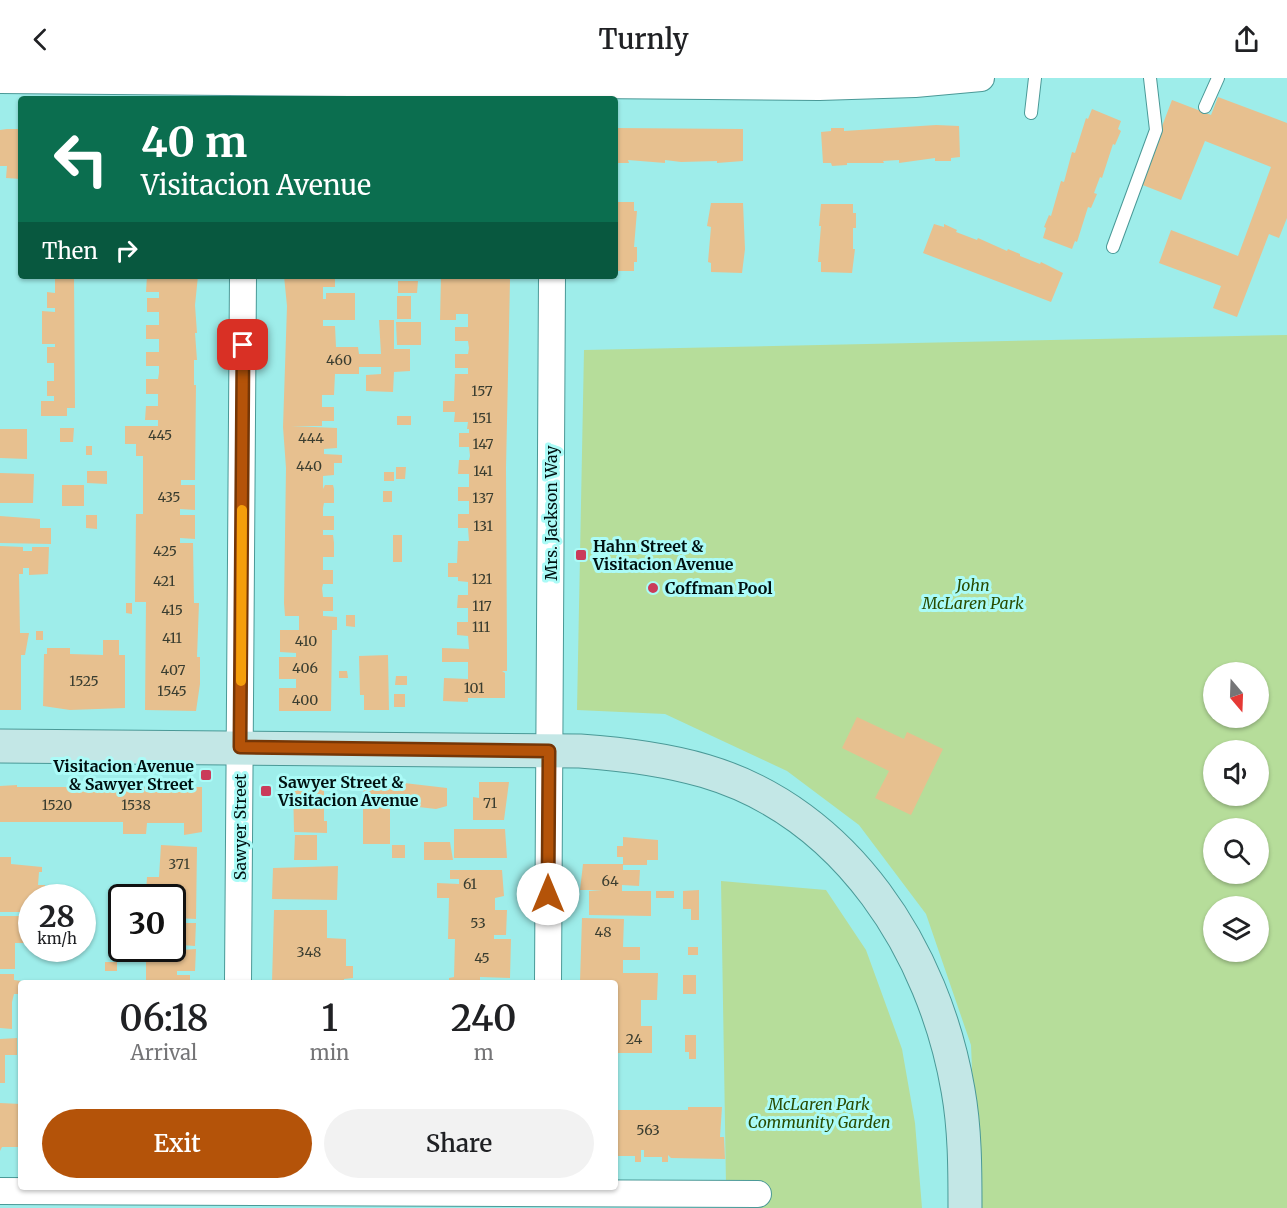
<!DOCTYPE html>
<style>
:root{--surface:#fff;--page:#f2f2f2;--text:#202124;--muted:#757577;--accent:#b45309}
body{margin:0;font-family:Merriweather,serif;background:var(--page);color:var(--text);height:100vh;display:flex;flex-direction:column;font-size:22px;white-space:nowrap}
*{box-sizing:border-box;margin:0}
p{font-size:20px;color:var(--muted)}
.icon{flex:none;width:33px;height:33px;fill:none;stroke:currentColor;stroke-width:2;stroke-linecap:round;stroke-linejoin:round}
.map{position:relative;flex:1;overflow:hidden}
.side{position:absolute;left:18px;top:902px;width:600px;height:210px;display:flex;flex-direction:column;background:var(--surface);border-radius:6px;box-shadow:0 2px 4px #0004}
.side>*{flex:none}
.guide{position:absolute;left:18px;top:18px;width:600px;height:183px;border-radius:6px;box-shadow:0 2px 4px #0004;background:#0b6e4f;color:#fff;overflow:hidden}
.needle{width:39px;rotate:161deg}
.tools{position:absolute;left:1203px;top:584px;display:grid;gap:12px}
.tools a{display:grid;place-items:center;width:66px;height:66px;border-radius:50%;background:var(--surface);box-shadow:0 2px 4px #0004;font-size:30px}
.speed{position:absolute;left:18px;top:806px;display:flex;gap:12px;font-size:30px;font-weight:700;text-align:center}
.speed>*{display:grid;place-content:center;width:78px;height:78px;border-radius:50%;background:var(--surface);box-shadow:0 2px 4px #0004;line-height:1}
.speed small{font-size:15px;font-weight:400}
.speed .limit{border:3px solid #111;border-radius:9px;background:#fff;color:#111}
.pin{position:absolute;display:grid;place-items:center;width:51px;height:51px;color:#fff;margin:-26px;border-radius:12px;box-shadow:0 3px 9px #0006}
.me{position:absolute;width:66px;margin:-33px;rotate:0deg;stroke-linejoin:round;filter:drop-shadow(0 0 4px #0008)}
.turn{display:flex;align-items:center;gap:21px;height:126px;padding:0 24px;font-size:27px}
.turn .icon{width:78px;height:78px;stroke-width:2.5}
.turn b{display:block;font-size:42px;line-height:51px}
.then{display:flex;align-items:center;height:57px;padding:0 24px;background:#0003;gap:12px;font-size:22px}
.eta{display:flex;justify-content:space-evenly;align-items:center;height:102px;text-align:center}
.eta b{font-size:36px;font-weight:600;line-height:42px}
.action{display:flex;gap:12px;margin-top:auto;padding:12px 24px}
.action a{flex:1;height:69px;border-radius:36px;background:var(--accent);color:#fff;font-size:24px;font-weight:600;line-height:69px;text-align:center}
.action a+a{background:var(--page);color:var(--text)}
header{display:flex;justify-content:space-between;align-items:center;height:78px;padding:0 24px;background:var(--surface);font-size:27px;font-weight:600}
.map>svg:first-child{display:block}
.green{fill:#b6dd9a;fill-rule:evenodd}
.building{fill:#e7c08f}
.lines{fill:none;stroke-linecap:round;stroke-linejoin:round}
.lane-casing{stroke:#4a9997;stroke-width:14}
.street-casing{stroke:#4a9997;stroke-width:28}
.secondary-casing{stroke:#4a9997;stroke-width:35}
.lane{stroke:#fff;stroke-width:12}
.street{stroke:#fff;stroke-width:26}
.secondary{stroke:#c3e7e6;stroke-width:33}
.route-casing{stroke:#753606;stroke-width:15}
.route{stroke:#b45309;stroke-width:10}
.slow{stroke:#f59e0b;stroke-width:10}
.poi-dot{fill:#ca3b5a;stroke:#abfbf7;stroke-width:2}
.labels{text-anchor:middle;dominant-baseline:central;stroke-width:6;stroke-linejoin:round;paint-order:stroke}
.number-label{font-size:14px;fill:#3a3d30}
.street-label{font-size:16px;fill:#011;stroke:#abfbf7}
.poi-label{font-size:16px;font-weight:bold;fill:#011;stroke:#abfbf7;text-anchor:start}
.park-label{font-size:16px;font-style:italic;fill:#294b00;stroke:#abfbf7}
</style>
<header><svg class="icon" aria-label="back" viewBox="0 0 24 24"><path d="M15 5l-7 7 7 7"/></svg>Turnly<svg class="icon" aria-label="share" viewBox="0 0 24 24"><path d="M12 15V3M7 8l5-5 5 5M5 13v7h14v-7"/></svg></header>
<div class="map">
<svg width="1287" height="1130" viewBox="0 0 1287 1130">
<rect width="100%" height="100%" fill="#9eedea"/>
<!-- green -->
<path class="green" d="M1287,257v873h-309l-7,-163 -45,-131 -67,-89 -72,-54 -122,-57 -88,-4 7,-360zM1214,594h44v45h-44zM1214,672h44v45h-44zM1214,750h44v45h-44zM1214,828h44v45h-44z
M721,803l105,9 40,60 36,99 13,74 7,85h-173l-23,-24z"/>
<!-- building -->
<path class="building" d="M1218,19l69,26v95l-8,20 -10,-4 -32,83 -24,-9 8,-22 -62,-23 12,-33 67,26 33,-89 -66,-26 -24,59 -41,-16 32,-84 39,15z
M1092,31l29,12 -3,8 3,2 -6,14 -2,-1 -11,34 -2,-1 -6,16 3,1 -6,14 -3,-1 -11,35 -2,-1 -3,8 -29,-11 3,-10 -2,-1 5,-12 2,1 10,-35 3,1 8,-30 3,1 11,-35 2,1z
M936,47l23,1 1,31 -9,1v3h-16v-3l-36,5v-3l-16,1 1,2h-37v2l-15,1 -1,-3h-8l-2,-31 10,-1v-3h13v3z
M615,50l128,1v32l-26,2v-2l-36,1 -16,-2v3l-37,-3 1,3h-14z
M7,51h14v50l-15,-1 1,-12h-7v-36z
M615,124h19v9h3l-3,36h3v15h-3v9h-19z
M711,125h32l2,46 -3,24 -31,-1v-9l-3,-1 3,-35 -4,-1z
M821,126h32v9h3v15h-3v21h2l-3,24 -31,-1v-10h-3l3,-36h-2z
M934,146l10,3v-3l13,6 -1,2 21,8 1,-2 29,13 1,-2 12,5v2l20,8 1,-2 22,11 -12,29 -128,-49z
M55,198h19l1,132h-8v8h-26v-15h13v-5h-7v-15h7v-18h-7v-16h8v-3h-13v-33l13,1v-4h-8v-16l8,1z
M147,198h51l-3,29 2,28h-2l2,27h-3v25h2l-1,95h-14v5h14v25l-15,-1v6h15v24l-15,-1v5h13l1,60h5l-2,54h3v27l-4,27 -51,-1 1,-108h-11l1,-88h7v-58h-7v-12h-11v-18h33v-6h-13l1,-14h12v-12h-12v-15h12l1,-6v-7h-13v-14h13v-13h-13v-14h13v-13h-12v-14h12v-6h-13z
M284,198h51v11h-12v12h3v-6h29v27h-32v6h12l1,21h22l1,7h22l-2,-34h15v29h16v22l-16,1 -1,20 -27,-1v-16l15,-1v-7h-22v7h-24l-1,21h-12v12h12v14h-12v5h-31l46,2v20l-13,1v5l18,1v8h-8v12l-11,1v13l2,-4h8l1,4v14h-10l-1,5v8h11v14h-11v5h10l1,8v14h-11v13h10v14h-10l-1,4 1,9h10v14h-10v5l14,1v13h-5l-1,81h-52v-23h17v-9h-17v-22h17v-4l-16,-1v-22h19v-14h-14l-1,-13 2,-135 -3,-41 4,-121z
M441,198h68l1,4 -4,188 1,188v15h-5l3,2v25h-37v4l-25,-1 1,-23 24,1v-17h-26v-14l27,1 -1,-13 -11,-1v-13h11v-14h-11l1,-13h10v-13l-10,-1v-4h-10v-14h9l1,-22h11l-1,-13h-10v-14h11v-13h-11v-14h11v-13h-11l1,-14h10l1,-4 -1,-9h-10v-14h10v-4h-2l1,-7h-14l1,-10h-12v-11h11l1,-27h13v-6h-13v-14h13l1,-6 -1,-7h-13v-14h13v-13h-12v6h-16z
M398,203h20l-1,12h-19z
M397,218h14v23h-14z
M396,244h25v23h-24z
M397,338h14v9h-14z
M60,350h14l-1,14h-13z
M0,351h27v30l-27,-1z
M86,368h6v9h-6z
M396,389h10l-1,12h-9z
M87,393h20v13l-20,-1z
M384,394h10v9h-10z
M0,395l34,1 -1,29h-33z
M62,407h22v21h-22z
M383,413h9v11h-9z
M86,437h11v14l-11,-1z
M0,438l40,3v9h11v16l-51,-1z
M393,457h9v27h-9z
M0,468l23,1v4h9v-4h17l-1,27 -19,1v-7h-6v6h-4l1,59h9l-4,22h-4v55h-21z
M126,525h6v11l-6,-1z
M346,537h9v12l-9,-1z
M36,553h7v9h-7z
M103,562h16v15h6v53l-55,2 -27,-4 1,-52h3v-6h23v6l33,1z
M388,577l1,55h-25v-15h-4l-1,-39z
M339,593h8l1,7h-9z
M396,598h11v9h-12z
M394,616h11v13h-11z
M857,639l47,22 3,-7 36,17 -32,66 -36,-17 14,-27 -47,-23z
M479,704h30l-5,38h-31v-23l6,1z
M404,705l43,5v18l-11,3 -26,-3 1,3 -21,-3v38h-27v-60l42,3z
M17,707v2h185v45l-18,3v-12h-37l-1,11h-23v-12h-123v-36z
M293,707l31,1v35h3v12l-33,-1z
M454,751h51l2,29h-53z
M295,757h22v25h-23z
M623,759l35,3v20h-11v5h-24v-8h-6v-11h6z
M424,764h26l3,18h-29z
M161,767l36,2 -1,72 -19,-1v5h19l-1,23 -14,-1v5l15,-1 -1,22h-18v4h13v7h-44v-34h26v-51h-13v-5h-13l1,-15h12z
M392,767h13v13h-13z
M0,779h11v7l31,3v5h-3l-1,13h7v12h-13v15h-32z
M583,786h40v6h17l-1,16 -17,-1v6h29v25l-62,-1v-24l13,-1h-22z
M338,788l-1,34 -65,-1 1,-31z
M450,792h52l2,26 -9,2v12h12l-1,25h-12v4h17l-1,39 -30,-1v5h-31v-4l5,-1 1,-38h-7l1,-41h-12v-15l22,1v-5h-9z
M699,812v30h-8v-11h-8v-18z
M656,813h18v7h-18z
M274,832h53v28l19,1v27h7v12l-9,1v3h-72z
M0,838h26l-1,27h-10v26h-15z
M582,840l42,1 -1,28h17v13h-17v13h35l-1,27h-16v26h11v27h-37v-71h-35z
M688,869h10v8h-10z
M105,884h12v9h-12z
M0,896h14v6l7,1v13h-7l-2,8v27l-12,-1z
M683,897h13v19h-13z
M685,957h11v24h-7v-7h-4z
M17,960v17h-12v28h-5v-44z
M0,1025l21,1v43h-19l-2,4z
M688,1029h34l-2,30h4l1,22 -54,-1 -3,-3v7h-6v-5h-18v-7h-3v12h-6v-6h-18l-2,-46h73z"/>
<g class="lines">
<defs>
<path id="lane" d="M1205,29l13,-29
M1031,35l4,-35
M1113,169l43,-117 -6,-52"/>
<path id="street" d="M0,2l819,7 96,-3 66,-6
M238,904l5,-706
M548,904l4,-706
M0,1113l758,3"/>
<path id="secondary" d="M0,668l580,5c42,3 84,8 125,20 142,42 229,180 253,319 7,39 7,79 7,118"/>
</defs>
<!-- lane casing -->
<use href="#lane" class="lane-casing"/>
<!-- street casing -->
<use href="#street" class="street-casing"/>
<!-- secondary casing -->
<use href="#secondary" class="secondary-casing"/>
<!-- lane -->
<use href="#lane" class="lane"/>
<!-- street -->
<use href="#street" class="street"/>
<!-- secondary -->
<use href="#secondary" class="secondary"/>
</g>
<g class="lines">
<defs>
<path id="route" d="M243,267l-3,402 309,4 -1,143"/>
</defs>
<!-- route casing -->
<use href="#route" class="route-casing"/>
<!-- route -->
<use href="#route" class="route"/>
<!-- slow -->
<path class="slow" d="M241,603l1,-171"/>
</g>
<!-- markers -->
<g class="poi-dot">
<rect x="575" y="471" width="12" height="12" rx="3"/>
<circle cx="653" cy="510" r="6"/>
<rect x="200" y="691" width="12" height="12" rx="3"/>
<rect x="260" y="707" width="12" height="12" rx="3"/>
</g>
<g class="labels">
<!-- number labels -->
<g class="number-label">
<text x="339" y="282">460</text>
<text x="482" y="313">157</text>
<text x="482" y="340">151</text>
<text x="160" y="357">445</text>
<text x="311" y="360">444</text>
<text x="483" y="366">147</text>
<text x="309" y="388">440</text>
<text x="483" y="393">141</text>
<text x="169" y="419">435</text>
<text x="483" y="420">137</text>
<text x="483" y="448">131</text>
<text x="165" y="473">425</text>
<text x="482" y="501">121</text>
<text x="164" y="503">421</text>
<text x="482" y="528">117</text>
<text x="172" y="532">415</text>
<text x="481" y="549">111</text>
<text x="172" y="560">411</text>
<text x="306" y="563">410</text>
<text x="305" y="590">406</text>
<text x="173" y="592">407</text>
<text x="84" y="603">1525</text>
<text x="474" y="610">101</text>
<text x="172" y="613">1545</text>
<text x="305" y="622">400</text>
<text x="490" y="725">71</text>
<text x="57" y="727">1520</text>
<text x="136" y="727">1538</text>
<text x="179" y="786">371</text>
<text x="610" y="803">64</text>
<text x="470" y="806">61</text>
<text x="478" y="845">53</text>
<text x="603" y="854">48</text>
<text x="309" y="874">348</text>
<text x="482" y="880">45</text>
<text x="634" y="961">24</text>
<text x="648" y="1052">563</text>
</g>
<!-- street labels -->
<g class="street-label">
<text transform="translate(551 435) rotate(-90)">Mrs. Jackson Way</text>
<text transform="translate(240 749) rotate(-90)">Sawyer Street</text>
</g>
<!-- poi labels -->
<g class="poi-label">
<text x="593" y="468">Hahn Street &amp;<tspan x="593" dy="18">Visitacion Avenue</tspan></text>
<text x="665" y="510">Coffman Pool</text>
<text x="194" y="688" text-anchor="end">Visitacion Avenue<tspan x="194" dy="18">&amp; Sawyer Street</tspan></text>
<text x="278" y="704">Sawyer Street &amp;<tspan x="278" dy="18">Visitacion Avenue</tspan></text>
</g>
<!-- park labels -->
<g class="park-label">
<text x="973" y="507">John<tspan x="973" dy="18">McLaren Park</tspan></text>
<text x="819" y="1026">McLaren Park<tspan x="819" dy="18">Community Garden</tspan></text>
</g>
</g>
</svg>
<div class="tools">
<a><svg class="needle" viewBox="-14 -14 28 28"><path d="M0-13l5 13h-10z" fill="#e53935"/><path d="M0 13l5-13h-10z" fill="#757577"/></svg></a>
<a><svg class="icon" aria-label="sound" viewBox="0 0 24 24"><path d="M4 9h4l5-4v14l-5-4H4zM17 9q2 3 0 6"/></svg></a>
<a><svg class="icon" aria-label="search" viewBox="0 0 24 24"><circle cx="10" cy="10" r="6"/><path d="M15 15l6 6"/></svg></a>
<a><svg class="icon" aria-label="layers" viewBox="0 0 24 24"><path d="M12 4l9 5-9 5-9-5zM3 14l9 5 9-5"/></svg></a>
</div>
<div class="speed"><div>28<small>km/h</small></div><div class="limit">30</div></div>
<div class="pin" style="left:243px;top:267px;background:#d93025"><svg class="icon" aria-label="arrive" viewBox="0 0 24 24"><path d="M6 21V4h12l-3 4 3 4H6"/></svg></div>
<svg class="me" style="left:548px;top:816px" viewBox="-20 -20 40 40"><circle r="19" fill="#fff"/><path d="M0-13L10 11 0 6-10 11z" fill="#b45309"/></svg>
<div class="guide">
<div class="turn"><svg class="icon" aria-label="left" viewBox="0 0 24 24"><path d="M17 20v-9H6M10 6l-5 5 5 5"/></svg><div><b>40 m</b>Visitacion Avenue</div></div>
<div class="then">Then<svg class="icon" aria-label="right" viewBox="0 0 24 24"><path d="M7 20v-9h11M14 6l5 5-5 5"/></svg></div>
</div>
<section class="side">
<div class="eta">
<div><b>06:18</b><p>Arrival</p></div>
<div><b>1</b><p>min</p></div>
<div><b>240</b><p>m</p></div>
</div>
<div class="action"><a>Exit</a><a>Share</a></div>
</section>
</div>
